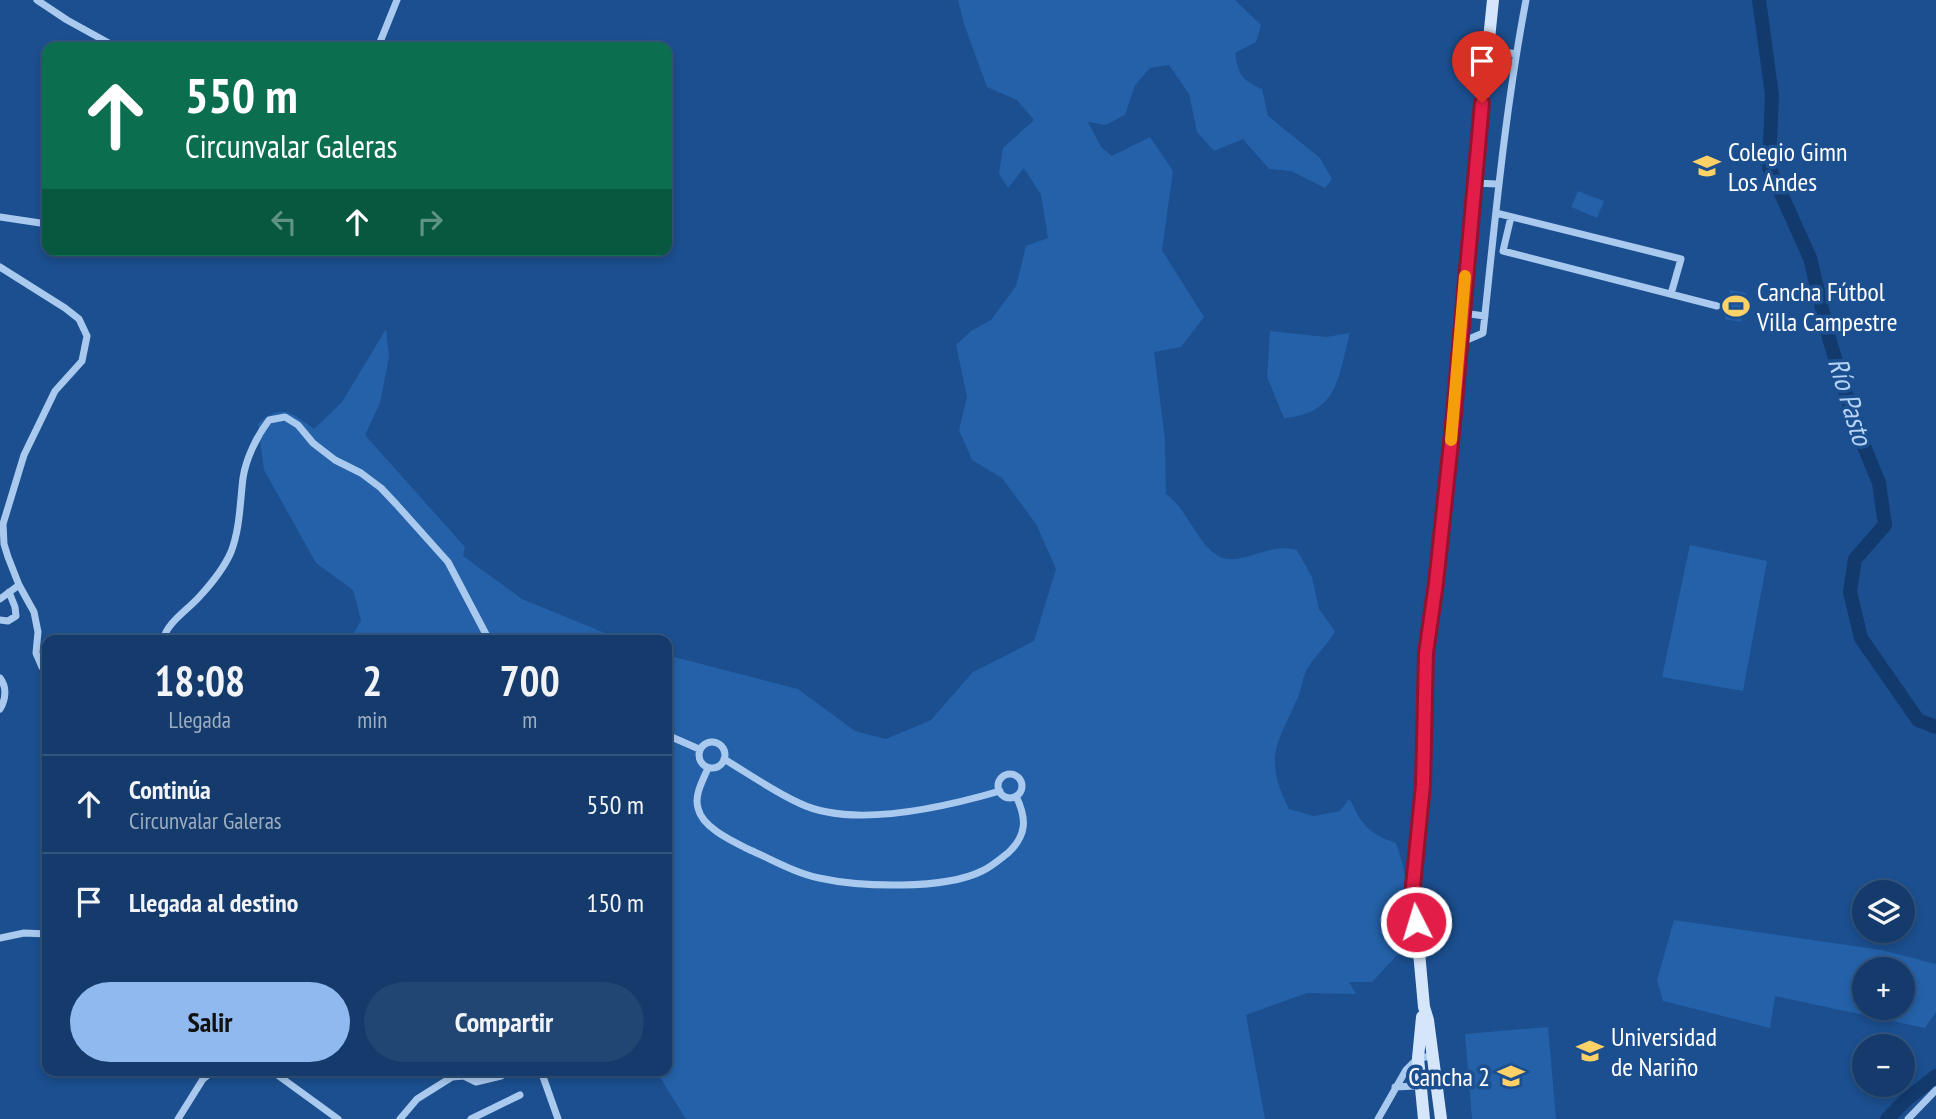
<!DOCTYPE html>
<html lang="es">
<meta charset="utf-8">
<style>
:root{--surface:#143b6b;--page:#214673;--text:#f1f3f6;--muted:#9dadc1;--line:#33557e;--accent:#90b9f0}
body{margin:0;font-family:"PT Sans Narrow",sans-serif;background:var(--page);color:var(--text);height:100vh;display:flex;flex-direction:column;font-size:26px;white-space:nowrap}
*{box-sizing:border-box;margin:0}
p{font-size:23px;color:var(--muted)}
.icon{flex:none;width:38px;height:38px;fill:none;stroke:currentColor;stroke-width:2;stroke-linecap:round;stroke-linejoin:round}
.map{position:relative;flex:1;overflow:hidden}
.sheet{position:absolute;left:42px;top:635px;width:630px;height:441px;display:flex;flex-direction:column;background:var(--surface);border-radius:14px;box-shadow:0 4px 10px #0003,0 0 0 2px var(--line)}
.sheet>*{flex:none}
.banner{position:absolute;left:42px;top:42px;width:630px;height:214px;border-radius:14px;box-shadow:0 4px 10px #0003,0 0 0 2px var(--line);background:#0b6e4f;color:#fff;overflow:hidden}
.tools{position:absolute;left:1852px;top:880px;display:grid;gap:14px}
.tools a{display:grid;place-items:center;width:63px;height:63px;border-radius:50%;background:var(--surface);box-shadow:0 4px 10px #0003,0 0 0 2px var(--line);font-size:35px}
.pin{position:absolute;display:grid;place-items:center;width:60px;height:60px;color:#fff;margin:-72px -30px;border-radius:50% 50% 50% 0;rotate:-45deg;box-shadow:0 0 7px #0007}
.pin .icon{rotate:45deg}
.me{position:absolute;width:77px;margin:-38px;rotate:355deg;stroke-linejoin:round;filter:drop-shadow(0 0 5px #0008)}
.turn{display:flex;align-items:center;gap:24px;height:147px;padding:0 28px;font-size:32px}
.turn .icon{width:91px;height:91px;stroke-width:2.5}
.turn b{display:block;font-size:49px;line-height:60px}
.lanes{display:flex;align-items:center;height:66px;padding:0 28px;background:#0003;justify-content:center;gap:35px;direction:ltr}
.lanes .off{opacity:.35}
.eta{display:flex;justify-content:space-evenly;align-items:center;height:119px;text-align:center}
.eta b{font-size:42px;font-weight:700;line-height:49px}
.button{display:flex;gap:14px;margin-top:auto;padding:14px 28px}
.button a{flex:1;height:80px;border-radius:42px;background:var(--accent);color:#111;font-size:28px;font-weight:700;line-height:80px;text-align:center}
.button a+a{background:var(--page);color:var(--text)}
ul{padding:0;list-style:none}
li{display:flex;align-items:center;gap:21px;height:98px;padding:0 28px;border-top:2px solid var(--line)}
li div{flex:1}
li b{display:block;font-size:26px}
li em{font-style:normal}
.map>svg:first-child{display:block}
.green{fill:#2461a8;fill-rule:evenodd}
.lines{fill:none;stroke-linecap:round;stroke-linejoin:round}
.river{stroke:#123a6d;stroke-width:14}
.street{stroke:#a9c9ee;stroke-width:7}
.secondary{stroke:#d6e6fa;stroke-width:12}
.route-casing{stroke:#92132f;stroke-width:18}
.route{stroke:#e11d48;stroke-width:12}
.slow{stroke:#f59e0b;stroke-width:12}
.labels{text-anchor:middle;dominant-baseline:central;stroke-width:7;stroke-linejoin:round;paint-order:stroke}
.poi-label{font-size:26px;fill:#fff;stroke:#1b4f8f;text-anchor:start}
.water-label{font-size:28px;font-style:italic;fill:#b5d3f5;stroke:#1b4f8f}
</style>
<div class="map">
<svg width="1936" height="1119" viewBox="0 0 1936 1119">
<rect width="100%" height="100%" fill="#1b4f8f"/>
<!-- green -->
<path class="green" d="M958,0h277l26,25 -5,17 -21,11c4,21 6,27 27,36l6,27 52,42 12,21 -7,9 -34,-17 -22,-2 -26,-30 -29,12 -17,-19 -8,-38 -20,-29 -19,3 -15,17 -10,30 -19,10 -18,-3 13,25 11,9 38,-19 23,34 -11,79 42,67 -23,30 -27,5 11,88 1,54c20,12 34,57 57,64 21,6 48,-16 74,-8l15,27 7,32 16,22c-8,15 -18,22 -26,35 -6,8 -7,21 -11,31 -21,48 -35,60 -9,112l25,7 26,-5 9,-12c6,7 7,15 12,21 9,13 21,18 35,23l7,22 7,45 -10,42 -28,30h-23l7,12 -49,-1 -61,22 19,104h-579l-30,-48h11v-416l131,34 57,42 31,8 45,-19 42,-48 61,-31 22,-72 -20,-45 -34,-46 -30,-18 -13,-30 8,-33 -11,-52 15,-14 20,-11 25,-34 10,-40 22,-8 -7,-43 -17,-27 -16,20 -9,-14 4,-26 31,-28 -17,-20 -30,-13 -23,-63z
M1578,191l26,10 -7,17 -26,-11z
M1730,290l16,3 -5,29 -16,-3z
M386,329l3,28 -9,46 -15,32 100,112 -2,9 59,43 100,41h-272l11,-20 -8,-30 -37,-27 -52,-93 -6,-46c23,-22 35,-11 56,5l28,-27z
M1270,331l56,6 24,-4c-12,45 -12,81 -66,85l-17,-41z
M1690,545l77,16 -24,130 -81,-14z
M1674,920l207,30 55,14v48l-11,16 -150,-32 -5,32 -107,-27 -6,-21zM1864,970h38v38h-38z
M1548,1027l8,92h-84l-7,-85z"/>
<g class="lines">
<!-- river -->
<path class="river" d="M1759,0l13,95 -3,72 41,91 19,80 26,86 24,59 6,42 -30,34 -5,33 11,46 57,82 18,7
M1887,1119l19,-19 30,-24"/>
<!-- street -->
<path class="street" d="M37,0l30,20 49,27
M378,47l19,-47
M1488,49l28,5
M1474,183l23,1
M1496,213l185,46 -10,35
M0,217l47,7
M1511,217l-8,34 214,55
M0,267l65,41 14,11 8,17 -5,25 -27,30 -31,64 -21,69 1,20 4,13 11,28 15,27 4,20 -2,21 6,14 5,4
M1462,313l23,3
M1460,343l23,-10c12,-112 22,-223 43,-333
M0,599l19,-14
M0,620l8,1 8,-5 -1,-9 -6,-15
M163,640c4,-18 25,-30 37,-44 12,-13 24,-28 31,-44 9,-23 9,-50 12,-74 3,-20 14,-42 26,-58l16,-3 13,8 15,18 22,17 26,13 20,15 16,17 51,57 41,78
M0,678c7,9 6,21 0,31
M667,735l32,14
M699 755a13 13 0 1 1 26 0a13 13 0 1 1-26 0Z
M724,759c25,15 49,32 75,44 53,26 146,4 201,-12
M708,768c-5,12 -14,27 -10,40 4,20 36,34 52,42 23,10 45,23 69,28 41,9 125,12 163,-7 9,-4 18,-12 26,-18 19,-18 19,-34 8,-57
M998 786a12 12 0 1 1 24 0a12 12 0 1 1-24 0Z
M0,938l24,-5 23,1
M272,1071l66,48
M541,1071l17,48
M1395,1087l42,-2
M178,1119l25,-40 10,-8
M400,1119l17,-20 35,-22 12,-1 12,6 25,-6
M471,1119l49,-24
M1378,1119l28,-49 12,-12 15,-2
M1908,1119l28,-29"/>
<!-- secondary -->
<path class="secondary" d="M1422,1017l-4,41 6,61
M1441,1119l-13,-99 -4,-13 -11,-121 10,-101 3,-132 10,-70 17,-159 11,-141 29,-283"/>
</g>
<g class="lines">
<defs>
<path id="route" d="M1416,922l-3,-36 10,-101 3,-132 10,-70 17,-159 29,-321"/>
</defs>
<!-- route casing -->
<use href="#route" class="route-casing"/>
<!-- route -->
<use href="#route" class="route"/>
<!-- slow -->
<path class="slow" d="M1451,440l14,-164"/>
</g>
<!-- icons -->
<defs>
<symbol id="school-bare" viewBox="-9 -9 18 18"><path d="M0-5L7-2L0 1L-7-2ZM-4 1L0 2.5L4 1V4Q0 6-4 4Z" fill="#ffd166" stroke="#1b4f8f" stroke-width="2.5" paint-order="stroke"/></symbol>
<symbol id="stadium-bare" viewBox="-9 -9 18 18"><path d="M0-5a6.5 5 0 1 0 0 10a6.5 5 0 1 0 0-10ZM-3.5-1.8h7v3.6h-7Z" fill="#ffd166" stroke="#1b4f8f" stroke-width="2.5" paint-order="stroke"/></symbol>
<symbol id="university-bare" viewBox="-9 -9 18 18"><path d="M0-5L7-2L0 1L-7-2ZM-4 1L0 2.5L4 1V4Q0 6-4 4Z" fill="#ffd166" stroke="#1b4f8f" stroke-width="2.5" paint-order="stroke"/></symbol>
</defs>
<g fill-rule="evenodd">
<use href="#school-bare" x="1688" y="147" width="38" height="38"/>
<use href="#stadium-bare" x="1717" y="287" width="38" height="38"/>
<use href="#university-bare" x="1571" y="1032" width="38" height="38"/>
<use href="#university-bare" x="1492" y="1057" width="38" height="38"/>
</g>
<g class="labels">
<!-- poi labels -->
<g class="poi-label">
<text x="1728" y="151">Colegio Gimn<tspan x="1728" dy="30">Los Andes</tspan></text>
<text x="1757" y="291">Cancha Fútbol<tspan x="1757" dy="30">Villa Campestre</tspan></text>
<text x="1611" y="1036">Universidad<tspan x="1611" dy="30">de Nariño</tspan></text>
<text x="1490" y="1076" text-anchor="end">Cancha 2</text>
</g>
<!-- water labels -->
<g class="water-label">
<text transform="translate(1851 401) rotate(73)">Río Pasto</text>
</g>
</g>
</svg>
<div class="tools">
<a><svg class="icon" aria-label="layers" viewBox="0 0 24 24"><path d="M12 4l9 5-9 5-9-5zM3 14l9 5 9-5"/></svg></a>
<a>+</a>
<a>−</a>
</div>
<div class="pin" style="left:1482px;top:103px;background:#d93025"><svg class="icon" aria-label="arrive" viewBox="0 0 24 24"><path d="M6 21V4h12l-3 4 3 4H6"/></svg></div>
<svg class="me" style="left:1416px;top:922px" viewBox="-20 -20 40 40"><circle r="17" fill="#e11d48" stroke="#fff" stroke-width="3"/><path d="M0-11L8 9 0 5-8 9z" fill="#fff"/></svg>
<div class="banner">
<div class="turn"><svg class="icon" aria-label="ahead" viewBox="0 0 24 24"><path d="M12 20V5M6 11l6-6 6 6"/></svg><div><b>550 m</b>Circunvalar Galeras</div></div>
<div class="lanes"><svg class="icon off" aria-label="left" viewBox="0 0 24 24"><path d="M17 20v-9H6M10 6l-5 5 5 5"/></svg><svg class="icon" aria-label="ahead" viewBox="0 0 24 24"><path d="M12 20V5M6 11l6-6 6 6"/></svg><svg class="icon off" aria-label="right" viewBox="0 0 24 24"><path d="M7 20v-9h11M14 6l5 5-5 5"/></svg></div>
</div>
<section class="sheet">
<div class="eta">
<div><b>18:08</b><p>Llegada</p></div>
<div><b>2</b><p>min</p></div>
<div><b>700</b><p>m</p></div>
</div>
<ul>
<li><svg class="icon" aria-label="ahead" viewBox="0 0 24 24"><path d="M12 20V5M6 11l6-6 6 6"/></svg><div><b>Continúa</b><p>Circunvalar Galeras</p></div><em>550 m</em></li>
<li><svg class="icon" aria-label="arrive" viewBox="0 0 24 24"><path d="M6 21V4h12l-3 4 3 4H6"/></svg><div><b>Llegada al destino</b></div><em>150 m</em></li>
</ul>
<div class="button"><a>Salir</a><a>Compartir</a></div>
</section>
</div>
